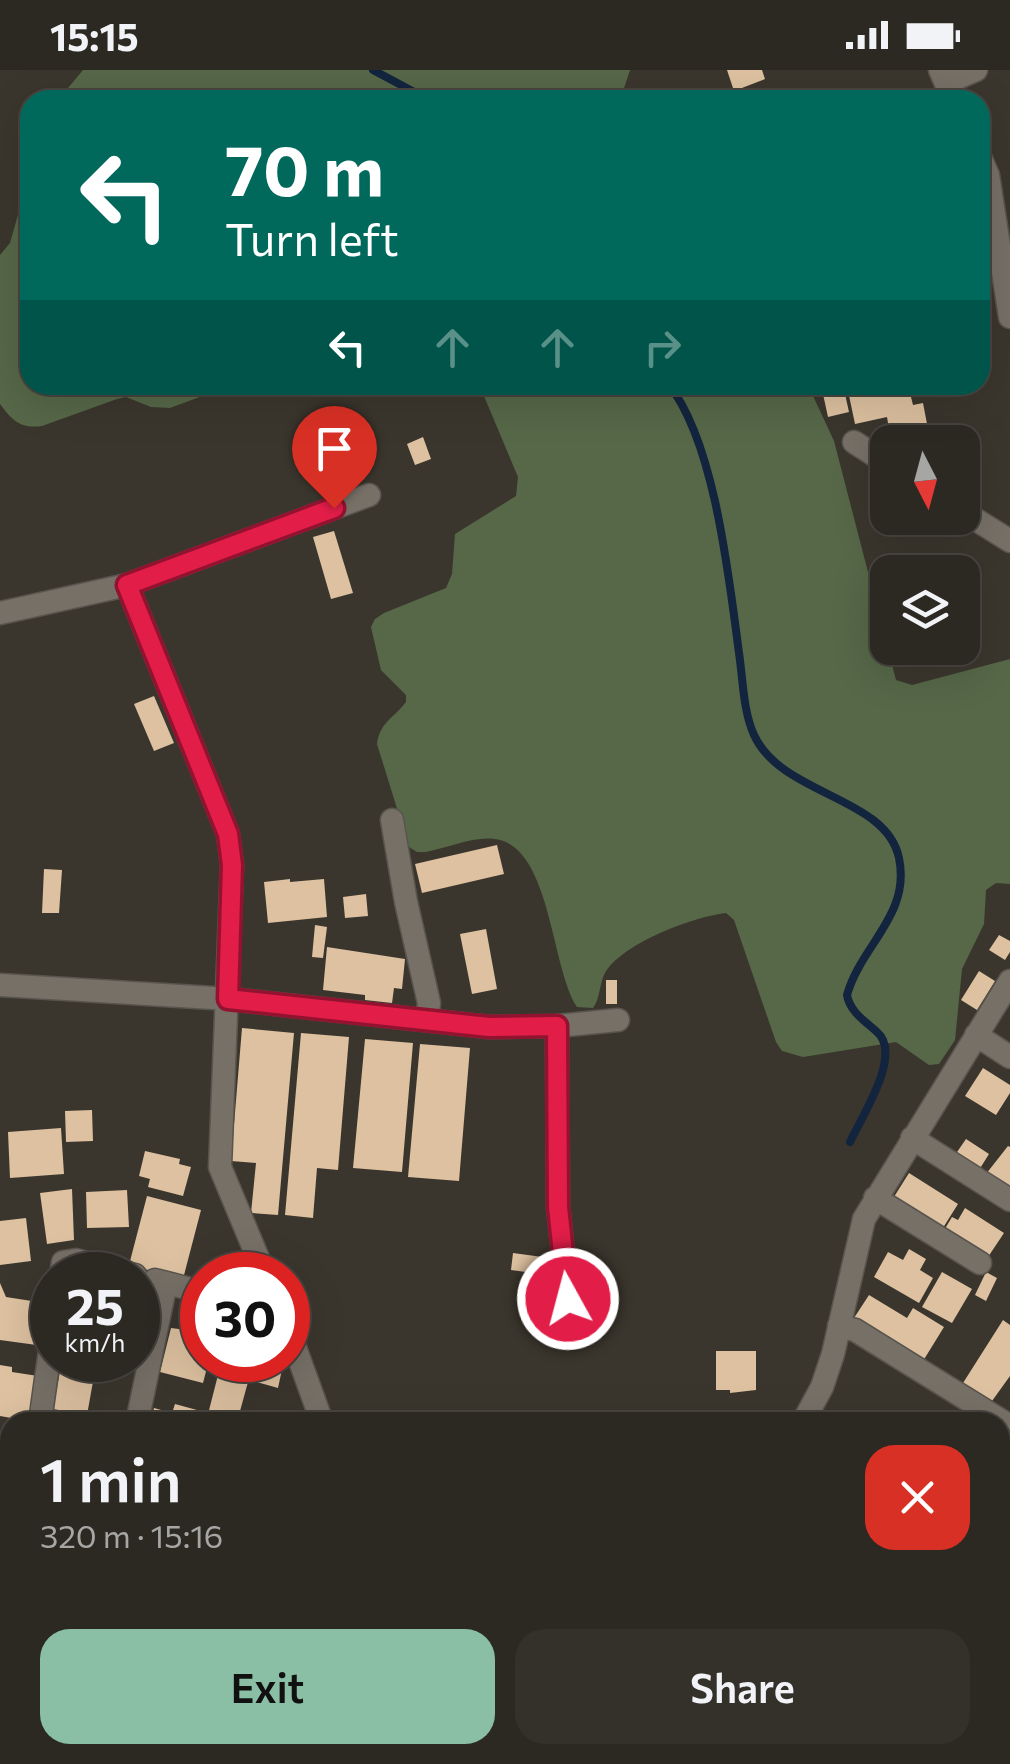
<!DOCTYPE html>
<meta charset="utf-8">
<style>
:root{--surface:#2c2822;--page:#34302a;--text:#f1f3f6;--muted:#a6a6a5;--line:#484440;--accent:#8abfa5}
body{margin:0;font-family:Commissioner,sans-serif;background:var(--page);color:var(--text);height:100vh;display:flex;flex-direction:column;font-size:38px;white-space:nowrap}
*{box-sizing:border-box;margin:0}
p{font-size:32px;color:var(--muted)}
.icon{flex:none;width:55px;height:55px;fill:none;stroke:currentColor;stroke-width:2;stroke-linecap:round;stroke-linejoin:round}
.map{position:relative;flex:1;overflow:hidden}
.side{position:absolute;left:0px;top:1342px;width:1010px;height:352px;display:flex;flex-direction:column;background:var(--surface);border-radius:30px 30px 0 0;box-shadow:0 10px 40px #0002,0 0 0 2px var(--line)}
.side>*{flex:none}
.guide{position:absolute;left:20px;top:20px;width:970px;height:305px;border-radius:30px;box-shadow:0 10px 40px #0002,0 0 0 2px var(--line);background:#00695c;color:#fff;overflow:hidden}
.needle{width:65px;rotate:174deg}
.tools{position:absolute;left:870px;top:355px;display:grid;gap:20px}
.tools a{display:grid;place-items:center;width:110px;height:110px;border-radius:20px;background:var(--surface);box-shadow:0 10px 40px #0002,0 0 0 2px var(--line);font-size:50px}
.speed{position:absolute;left:30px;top:1182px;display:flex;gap:20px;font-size:50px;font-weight:700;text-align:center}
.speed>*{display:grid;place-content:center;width:130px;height:130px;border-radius:50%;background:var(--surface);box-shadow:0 10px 40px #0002,0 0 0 2px var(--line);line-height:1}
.speed small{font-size:25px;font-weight:400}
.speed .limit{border:15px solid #d22;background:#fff;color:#111}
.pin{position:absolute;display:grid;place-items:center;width:85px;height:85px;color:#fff;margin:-102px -42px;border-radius:50% 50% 50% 0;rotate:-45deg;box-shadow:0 0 10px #0007}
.pin .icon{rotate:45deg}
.me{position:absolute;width:110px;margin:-55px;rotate:353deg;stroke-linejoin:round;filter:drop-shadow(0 0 8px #0008)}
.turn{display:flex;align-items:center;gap:35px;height:210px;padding:0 40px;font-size:45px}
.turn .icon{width:130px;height:130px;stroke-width:2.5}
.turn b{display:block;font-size:70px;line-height:85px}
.lanes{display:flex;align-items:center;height:95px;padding:0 40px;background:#0003;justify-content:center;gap:50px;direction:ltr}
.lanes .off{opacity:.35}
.round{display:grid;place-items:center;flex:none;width:105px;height:105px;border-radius:30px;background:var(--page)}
.headline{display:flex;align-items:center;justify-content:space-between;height:170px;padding:0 40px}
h1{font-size:60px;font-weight:600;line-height:75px}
.button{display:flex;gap:20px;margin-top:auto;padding:20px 40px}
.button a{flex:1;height:115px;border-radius:30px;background:var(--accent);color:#111;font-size:40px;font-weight:600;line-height:115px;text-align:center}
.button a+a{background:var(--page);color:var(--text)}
.status{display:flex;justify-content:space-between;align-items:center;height:70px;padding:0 50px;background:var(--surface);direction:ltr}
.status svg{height:28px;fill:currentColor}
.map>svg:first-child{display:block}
.forest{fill:#566848}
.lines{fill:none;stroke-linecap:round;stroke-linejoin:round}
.stream{stroke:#13243e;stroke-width:8}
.building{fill:#ddc1a0}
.street-casing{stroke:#59544e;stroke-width:25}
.street{stroke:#767067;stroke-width:22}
.route-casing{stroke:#92132f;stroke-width:25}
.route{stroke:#e11d48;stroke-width:18}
</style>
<div class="status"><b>15:15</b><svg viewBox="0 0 49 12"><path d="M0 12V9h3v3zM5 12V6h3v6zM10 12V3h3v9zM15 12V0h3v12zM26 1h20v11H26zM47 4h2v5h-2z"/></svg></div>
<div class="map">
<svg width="1010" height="1694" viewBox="0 0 1010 1694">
<rect width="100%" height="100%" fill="#3b362d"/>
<!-- forest -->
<path class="forest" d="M83,0h547l-10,30h-562z
M30,102v213h202l-62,23 -19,-1 -25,-10 -9,2 -75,27c-22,3 -30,-6 -42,-22v-149l10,-12z
M471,315h337l26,56 62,239 16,5 98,-26v225l-14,-1 -10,7 -2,34 -22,45 -7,71 -16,24 -10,1 -33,-23 -93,15 -21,-6 -6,-9 -42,-122 -8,-7c-34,4 -100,29 -120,58 -7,11 -5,26 -13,37l-16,-1c-26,-39 -26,-161 -82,-168 -21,-3 -48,9 -69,13h-9l-8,-5 -32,-103c3,-22 17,-26 29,-42v-7l-25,-25 -10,-43 4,-8 9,-6 62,-25 6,-14 3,-40 61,-38 2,-19 -34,-81z"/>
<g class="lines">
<!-- stream -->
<path class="stream" d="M373,0l56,30
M669,315c46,58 60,194 70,268 4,26 4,58 15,82 28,61 132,61 145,123 12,57 -38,87 -52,137 3,17 18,26 30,37 26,22 -15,84 -27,110"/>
</g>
<!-- building -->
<path class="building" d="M727,0h35l3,9 -31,12z
M821,315h22l6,27 -21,5z
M908,315l5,20 10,-2 5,26 -37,12 -4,-24 -32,7 -8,-38z
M423,367l8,22 -16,6 -8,-21z
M334,461l19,62 -22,6 -18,-62z
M154,626l20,47 -20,8 -20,-47z
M497,775l7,29 -82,19 -7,-29z
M44,799l18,1 -3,43h-17z
M290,809v3l34,-3 3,38 -59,6 -4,-41z
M366,824l2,22 -23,2 -2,-21z
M315,855l12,2 -4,31 -11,-1z
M486,859l11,60 -25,5 -12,-60z
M999,865l11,6v11l-5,8 -16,-10z
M327,877l78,12 -3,30 -8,-1 -2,15 -27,-3v-5l-42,-5z
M979,901l16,10 -18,29 -16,-10z
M606,910h11v24h-11z
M242,958l52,5 -16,182 -27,-2 5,-50 -25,-2z
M301,963l48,4 -11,133 -21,-2 -4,50 -28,-3z
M365,969l48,4 -11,129 -49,-4z
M420,974l50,4 -11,133 -51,-4z
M983,998l27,17v8l-14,22 -31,-19z
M92,1040l1,31 -27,1 -1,-31z
M61,1058l3,46 -54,4 -2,-46z
M966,1069l23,15 -10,16 -24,-15z
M1008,1076l2,1v42l-24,-15z
M145,1081l35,8 -1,5 12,3 -8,29 -35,-9 2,-8 -11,-3z
M909,1103l49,31 -17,27 -49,-31z
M72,1119l2,51 -27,4 -7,-51z
M127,1120l2,37 -42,1 -1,-36z
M147,1126l54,14 -18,69 -54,-14z
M965,1138l39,25 -18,27 -43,-28 9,-15 6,3z
M26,1148l5,43 -31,4v-44z
M909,1179l17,10 -6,11 13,8 -14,25 -45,-26 14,-25 15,8z
M513,1183l37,5 -2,17 -37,-5z
M942,1202l30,17 -20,34 -30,-16z
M986,1202l11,6 -11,23 -11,-6z
M0,1213l6,14 45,7 -7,42 -44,-6z
M869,1225l38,23 6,-10 31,19 -21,34 -69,-43z
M1003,1250l7,5v51l-18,25 -29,-18z
M171,1258l31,4v28h7l-6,23 -43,-11z
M716,1281h40v39l-26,3v-3h-14z
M71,1290l25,5 -9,50 -34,-6 8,-43 8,2z
M258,1290h26l-6,28 -25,-7z
M0,1295l12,2v5l26,4 -10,45 -28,-5z
M218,1305l30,7 -11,40h-31z
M175,1334l22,6 -3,12h-44l4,-14 18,5z
M53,1341l34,6 -1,5h-31l-4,-2z
M0,1443h10v39l-10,-1z
M1,1516l9,1v28l-10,-1z
M0,1558l10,1v45l-10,-1z
M1002,1586l8,6v42l-10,-6z
M0,1657h10v28h13l-1,9h-22z
M81,1685h39l2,9h-39z
M173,1685h75l3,9h-75z
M476,1685h49l1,9h-49z
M530,1685h13l1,5 10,-5h31l2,9h-49l-1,-4 -6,1z
M870,1685h44l-6,9h-44z"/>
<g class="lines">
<defs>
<path id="street" d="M940,0l13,30
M946,13l30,-13
M980,87l8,18 22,142
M854,372l34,22
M962,441l48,30
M127,515l101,249 4,31 -12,302 45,108
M0,543l127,-28 242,-90
M392,750l14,82 23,101 -2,17
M0,915l229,14 260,28 68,-1 61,-6
M557,956l1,181 14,127
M976,965l34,22
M912,1068l98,62
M875,1128l105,65
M61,1205l2,-13 13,-2 59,15
M155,1210l47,12
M839,1256l16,4 155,96
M288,1258l34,94
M40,1352l12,-86
M137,1352l29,-139
M803,1352l19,-35 11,-33 31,-135 146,-238
M0,1497l10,-2
M267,1694l2,-9
M374,1694l25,-9"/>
</defs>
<!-- street casing -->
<use href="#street" class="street-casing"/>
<!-- street -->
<use href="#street" class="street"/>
</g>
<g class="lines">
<defs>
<path id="route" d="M334,438l-207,77 101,249 4,31 -4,134 261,28 68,-1 1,181 10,92"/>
</defs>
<!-- route casing -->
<use href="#route" class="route-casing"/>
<!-- route -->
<use href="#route" class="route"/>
</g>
</svg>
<div class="tools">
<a><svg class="needle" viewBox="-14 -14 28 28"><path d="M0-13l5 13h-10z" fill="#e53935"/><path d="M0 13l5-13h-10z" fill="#a6a6a5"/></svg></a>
<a><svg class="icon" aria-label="layers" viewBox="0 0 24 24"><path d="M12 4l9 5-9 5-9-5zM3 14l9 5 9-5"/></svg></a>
</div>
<div class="speed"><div>25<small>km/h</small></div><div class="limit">30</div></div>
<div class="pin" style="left:334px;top:438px;background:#d93025"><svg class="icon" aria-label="arrive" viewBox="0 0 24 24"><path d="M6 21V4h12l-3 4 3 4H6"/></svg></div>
<svg class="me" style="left:568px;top:1229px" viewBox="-20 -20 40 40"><circle r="17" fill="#e11d48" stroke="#fff" stroke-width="3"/><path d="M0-11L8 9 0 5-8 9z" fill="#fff"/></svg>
<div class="guide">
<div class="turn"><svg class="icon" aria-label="left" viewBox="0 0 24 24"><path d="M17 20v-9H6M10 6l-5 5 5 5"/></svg><div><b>70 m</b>Turn left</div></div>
<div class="lanes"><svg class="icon" aria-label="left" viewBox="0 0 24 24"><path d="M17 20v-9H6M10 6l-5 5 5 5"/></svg><svg class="icon off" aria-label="ahead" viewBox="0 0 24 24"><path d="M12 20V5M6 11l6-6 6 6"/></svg><svg class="icon off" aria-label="ahead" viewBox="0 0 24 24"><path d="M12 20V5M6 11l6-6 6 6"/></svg><svg class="icon off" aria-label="right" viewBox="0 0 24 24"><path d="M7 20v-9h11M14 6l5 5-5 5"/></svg></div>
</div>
<section class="side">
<div class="headline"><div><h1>1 min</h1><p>320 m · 15:16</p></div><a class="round" style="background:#d93025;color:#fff"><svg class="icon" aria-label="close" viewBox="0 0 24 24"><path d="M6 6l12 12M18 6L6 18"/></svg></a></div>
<div class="button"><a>Exit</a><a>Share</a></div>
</section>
</div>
